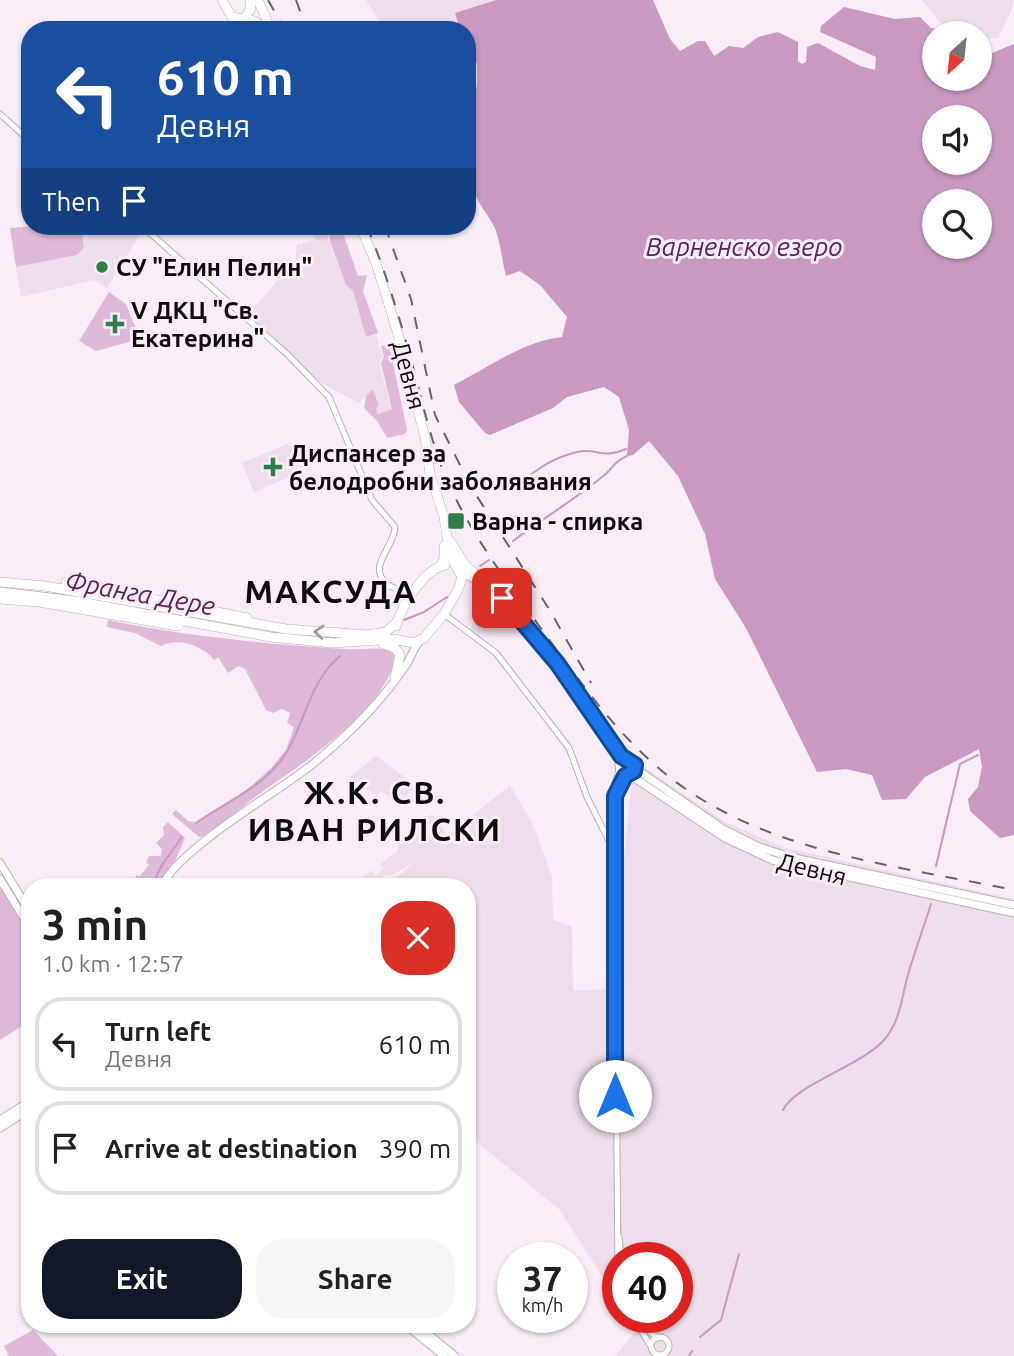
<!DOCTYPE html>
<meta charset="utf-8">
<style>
:root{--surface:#fff;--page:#f6f6f6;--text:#202124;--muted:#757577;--line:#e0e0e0;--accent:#111827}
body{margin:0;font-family:Ubuntu,sans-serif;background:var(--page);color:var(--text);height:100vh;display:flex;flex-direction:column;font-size:26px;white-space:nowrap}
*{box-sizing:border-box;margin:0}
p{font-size:23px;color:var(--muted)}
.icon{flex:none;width:38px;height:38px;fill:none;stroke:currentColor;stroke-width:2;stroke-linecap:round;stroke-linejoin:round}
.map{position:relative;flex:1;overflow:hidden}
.panel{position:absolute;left:21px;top:878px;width:455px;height:455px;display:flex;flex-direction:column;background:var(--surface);border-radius:28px;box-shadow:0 2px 5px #0004}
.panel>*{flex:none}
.hud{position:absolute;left:21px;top:21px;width:455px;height:214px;border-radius:28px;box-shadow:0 2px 5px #0004;background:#1a4fa0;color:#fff;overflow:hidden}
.needle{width:46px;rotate:207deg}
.tools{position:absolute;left:922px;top:21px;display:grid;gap:14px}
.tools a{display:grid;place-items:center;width:70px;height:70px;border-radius:50%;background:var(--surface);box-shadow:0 2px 5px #0004;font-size:35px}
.speed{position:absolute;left:497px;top:1242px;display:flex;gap:14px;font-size:35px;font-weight:700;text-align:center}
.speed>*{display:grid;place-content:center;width:91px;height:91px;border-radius:50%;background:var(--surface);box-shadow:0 2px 5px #0004;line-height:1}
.speed small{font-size:18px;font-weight:400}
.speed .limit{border:10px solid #d22;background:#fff;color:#111}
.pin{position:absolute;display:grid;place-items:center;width:60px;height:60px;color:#fff;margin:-30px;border-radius:14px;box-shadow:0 4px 10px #0006}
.me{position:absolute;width:77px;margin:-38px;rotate:0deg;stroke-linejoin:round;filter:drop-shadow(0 0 5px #0008)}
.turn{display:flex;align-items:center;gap:24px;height:147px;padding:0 21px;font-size:32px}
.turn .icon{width:91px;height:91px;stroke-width:2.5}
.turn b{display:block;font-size:49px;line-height:60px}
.then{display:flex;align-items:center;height:66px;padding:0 21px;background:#0003;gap:14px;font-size:26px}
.round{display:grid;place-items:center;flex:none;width:74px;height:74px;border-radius:28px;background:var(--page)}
.headline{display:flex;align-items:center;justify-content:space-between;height:119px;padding:0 21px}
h1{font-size:42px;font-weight:700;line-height:52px}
.button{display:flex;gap:14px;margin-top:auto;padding:14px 21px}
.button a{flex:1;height:80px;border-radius:28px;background:var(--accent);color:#fff;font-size:28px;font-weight:700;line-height:80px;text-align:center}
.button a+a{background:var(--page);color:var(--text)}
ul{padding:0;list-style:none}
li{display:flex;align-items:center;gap:21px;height:94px;margin:0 14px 10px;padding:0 7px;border:4px solid var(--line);border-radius:28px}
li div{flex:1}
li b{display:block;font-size:26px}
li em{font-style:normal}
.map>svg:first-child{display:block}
.built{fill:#eeddeb}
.green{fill:#dfbad8}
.water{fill:#c999c1;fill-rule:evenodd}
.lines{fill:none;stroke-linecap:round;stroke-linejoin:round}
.stream{stroke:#c999c1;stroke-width:2}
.minor-casing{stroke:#baafb8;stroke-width:7}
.major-casing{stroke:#baafb8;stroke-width:9}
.highway-casing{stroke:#baafb8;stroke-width:10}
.minor{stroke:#fff;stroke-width:5}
.major{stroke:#fff;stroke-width:7}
.highway{stroke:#fff;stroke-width:9}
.rail{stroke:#696268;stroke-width:2;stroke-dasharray:12 12;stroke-linecap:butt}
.oneway{stroke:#9f9d9f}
.route-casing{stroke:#114b97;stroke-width:18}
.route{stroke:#1a73e8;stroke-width:12}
.poi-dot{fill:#327d4c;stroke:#f9edf7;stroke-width:2.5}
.labels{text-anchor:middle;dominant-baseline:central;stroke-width:6;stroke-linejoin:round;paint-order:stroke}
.poi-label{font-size:24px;font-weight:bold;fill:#0f0b0e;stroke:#f9edf7;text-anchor:start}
.street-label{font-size:24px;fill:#0f0b0e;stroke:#f9edf7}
.water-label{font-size:26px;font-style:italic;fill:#5c2356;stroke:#f9edf7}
.district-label{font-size:32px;font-weight:bold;letter-spacing:2px;fill:#0f0b0e;stroke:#f9edf7}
</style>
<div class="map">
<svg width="1014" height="1356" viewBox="0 0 1014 1356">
<rect width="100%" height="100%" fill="#f9edf7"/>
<!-- built -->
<path class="built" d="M366,0h130l-41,13 5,17h-75z
M922,0h92v3l-16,36 -18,-2v-4l-32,-1z
M99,226h35l-2,5 7,5 -32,52 -13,-8 -73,17 -5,-30 61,-12 5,-16 8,-11z
M325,231l21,54 7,5 13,48 10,-3 7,23 -4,2 5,22 8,27 -14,5 -2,-7 3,-1 -6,-17 -14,14 -38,-20 -73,-68 29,-34 16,-9 4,-27 18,-5 -1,-5z
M292,442l12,29 -50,21 -12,-29z
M376,756l34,25 5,7 -10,9 -7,-6 -6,7 -11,-7 -4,5 -27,-19z
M634,757l12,12 78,52 58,26 232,52v457h-399l21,-25 -8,-13h49v-60h-59v43l-59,-92 -92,-75v-247h-83l31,-25 -25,14 -3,-2 -14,13 -19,-1 17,-16 5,5 7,-6 4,4 -7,-9 18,-14v-5l21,-22 13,-9 15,21 -7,7 70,-57 24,42 18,50 1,43 19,6 1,65 38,-2z"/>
<!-- green -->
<path class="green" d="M35,226h64l-9,2 -8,10 2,9 -7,8 -61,12 -6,-39z
M328,226h17l-2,7 15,43 9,-1 -4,16 15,42 -12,4 -13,-46 -7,-6 -16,-44z
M109,292l17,12 14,35 -44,12 -17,-10z
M389,344l18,86 -2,4 -18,4 -9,-16 -14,-14 2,-12 7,-7 6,17 -3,2 2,6 14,-5 -11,-46 3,-6 -3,-11z
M108,620c77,16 157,24 236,29 18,2 37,-5 52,5 -6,49 -84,104 -123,130 -23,16 -45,36 -68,52l-6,1 -27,-23 4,-4 12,11 8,1 53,-34 22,-20 15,-18 8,-23 -7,-4 3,-10 -8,-4 -9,4 -7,-3 -21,-41 -7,-3 -10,7 -10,-16 -4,3c-11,-15 -37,-23 -53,-14l-26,-13 -28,-6z
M168,822l17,16 -9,21 -20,28h-21l1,-12 4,1 9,-11 -3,-3 3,-6h12l1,-7 -6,-6 8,-8 -1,-8z
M0,883l30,48v90l-30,19z
M33,1330l25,26h-49l-5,-10z"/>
<!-- water -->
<path class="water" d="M496,0h157l17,39 10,12 18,-10h7l9,15 15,-10 14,2 15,-11 20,-5 20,10v19l4,3 4,-2 1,-15 11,-4 42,23 15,4 1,-13 -56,-25 1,-6 23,-19 51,12 25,-2 11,11 11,2 2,3h-10v46h46v-21l34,-14v791l-14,3 -30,-27 -2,-12 10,-12 4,-20 -3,-18 -54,28 -19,22 -24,1 -10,-25 -26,-6 -29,3 -71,-144 -31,-49 -10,-45 -27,-58 -29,-35 -16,14 -6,1 2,-26 -10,-33 -15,-10 -37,10 -14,11 -63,27 -5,-2 -26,-31 -5,-17c34,-17 69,-44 108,-48l5,-20 -27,-32 -20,-14 -14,5c-4,-15 -5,-31 -10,-45 -8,-21 -27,-31 -21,-57l-8,-7v-64c13,-10 10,-25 10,-40l-8,-2 -2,-31h-7l-5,-17zM934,117h46v46h-46zM934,201h46v46h-46z"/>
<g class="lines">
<!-- stream -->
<path class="stream" d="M501,488c8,-4 19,-7 26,-11 17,-12 29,-20 50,-25 21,-5 22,8 49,-3
M513,541c29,-22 61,-41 89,-64 10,-7 12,-16 25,-21
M480,566l9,-6
M1,588l67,8
M404,620l20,-8 23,-15
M270,633l71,5
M196,823c32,-22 72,-38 92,-73 18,-32 23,-70 52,-94
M936,866l24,-102 18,-9
M151,887l11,-22 20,-28
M783,1110c13,-26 78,-44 101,-70 17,-19 18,-46 25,-69 7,-23 15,-45 22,-67
M700,1337l21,-17 18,-66
M689,1356l3,-5"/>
<defs>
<path id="minor" d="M0,114l30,27
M142,226l145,128 42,43 43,103 23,27c0,20 -29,39 -8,57 8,6 18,7 27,4
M444,614l52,39 73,95 18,49 29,58
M616,793l9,-17
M619,1237l2,21
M618,1273l-4,-486 5,-17
M634,1318l16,27
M641,1318l7,13 10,7
M651 1346a9 9 0 1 1 18 0a9 9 0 1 1-18 0Z"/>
<path id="major" d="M461,573l27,12 30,29 107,145 6,1 8,11 84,58 36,18 31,10 224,48
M517,620l31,40
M625,759l-6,5 1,9 8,3 6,-4
M630,775l95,63 47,22 242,53
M0,863l30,49
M0,879l30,49
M161,887c18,-39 116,-94 153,-124 33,-27 68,-62 92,-98 5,-7 7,-16 13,-23
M0,1120l30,-19
M0,1128l30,-19
M406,1325l38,31
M417,1325l38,31"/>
<path id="highway" d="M222,0l10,17 22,4 11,9
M258,0l13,30
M246,16l5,-8 -1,-8
M451,542l14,23 23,20
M441,565l3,-6v-13
M0,582l45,4 241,43 81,6 19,-3 11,-10
M66,582l181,36
M0,592l75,9 196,36 62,6 60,-4 21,4 10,-5 20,-24 14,-24 4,-13 -12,-22 -6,-38 -14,-43 -5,-37 -28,-106 -21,-68 -16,-37
M0,599l39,3 139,24
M396,626c6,-20 27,-56 49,-61
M383,644l12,4 5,7 -5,23"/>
</defs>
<!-- minor casing -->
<use href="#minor" class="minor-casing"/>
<!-- major casing -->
<use href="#major" class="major-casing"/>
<!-- highway casing -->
<use href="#highway" class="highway-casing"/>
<!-- minor -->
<use href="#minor" class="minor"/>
<!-- major -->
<use href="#major" class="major"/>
<!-- highway -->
<use href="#highway" class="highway"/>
<!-- rail -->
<path class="rail" d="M268,0l17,30
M296,0l11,30
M367,226c17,42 31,86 43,130 11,39 19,79 34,117 24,58 62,107 98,157 37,50 72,101 120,141 97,81 232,94 352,119
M385,226l26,73 24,116 36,72 78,122 42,74"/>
</g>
<!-- one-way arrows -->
<defs><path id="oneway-chevron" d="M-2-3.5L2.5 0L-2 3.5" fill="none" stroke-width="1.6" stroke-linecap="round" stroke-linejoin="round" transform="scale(1.75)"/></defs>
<use class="oneway" href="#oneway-chevron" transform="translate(319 632) rotate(-175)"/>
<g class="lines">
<defs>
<path id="route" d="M502,598l55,65 64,93 14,9 -1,6 -9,5 -10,20v300"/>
</defs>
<!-- route casing -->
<use href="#route" class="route-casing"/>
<!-- route -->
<use href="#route" class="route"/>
</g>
<!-- markers -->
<g class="poi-dot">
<circle cx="102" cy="267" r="7"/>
<path d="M111.5 313.5h7v7h7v7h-7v7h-7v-7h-7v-7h7z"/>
<path d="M269.5 456.5h7v7h7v7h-7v7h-7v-7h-7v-7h7z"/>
<rect x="447" y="512" width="18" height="18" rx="3.5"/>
</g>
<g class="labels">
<!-- poi labels -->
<g class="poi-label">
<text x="116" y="267">СУ "Елин Пелин"</text>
<text x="131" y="310">V ДКЦ "Св.<tspan x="131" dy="28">Екатерина"</tspan></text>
<text x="289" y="453">Диспансер за<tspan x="289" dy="28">белодробни заболявания</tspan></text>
<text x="472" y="521">Варна - спирка</text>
</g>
<!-- street labels -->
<g class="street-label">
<text transform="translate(409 375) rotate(75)">Девня</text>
<text transform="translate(812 869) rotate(14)">Девня</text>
</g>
<!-- water labels -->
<g class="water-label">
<text x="744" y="246">Варненско езеро</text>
<text transform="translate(140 593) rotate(10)">Франга Дере</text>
</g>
<!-- district labels -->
<g class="district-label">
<text x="331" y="591">МАКСУДА</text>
<text x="375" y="792">Ж.К. СВ.<tspan x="375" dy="37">ИВАН РИЛСКИ</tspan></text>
</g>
</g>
</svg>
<div class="tools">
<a><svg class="needle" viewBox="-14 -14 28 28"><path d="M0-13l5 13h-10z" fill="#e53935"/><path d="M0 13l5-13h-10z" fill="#757577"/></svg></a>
<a><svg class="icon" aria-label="sound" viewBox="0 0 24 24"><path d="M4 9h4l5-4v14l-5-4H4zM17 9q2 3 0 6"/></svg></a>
<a><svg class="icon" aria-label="search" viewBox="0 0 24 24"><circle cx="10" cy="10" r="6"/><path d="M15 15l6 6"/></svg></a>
</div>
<div class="speed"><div>37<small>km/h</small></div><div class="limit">40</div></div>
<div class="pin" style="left:502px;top:598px;background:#d93025"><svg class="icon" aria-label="arrive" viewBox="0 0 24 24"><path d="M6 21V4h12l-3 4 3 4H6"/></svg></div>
<svg class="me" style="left:615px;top:1096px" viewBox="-20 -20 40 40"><circle r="19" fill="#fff"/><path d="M0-13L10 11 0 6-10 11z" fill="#1a73e8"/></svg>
<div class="hud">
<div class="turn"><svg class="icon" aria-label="left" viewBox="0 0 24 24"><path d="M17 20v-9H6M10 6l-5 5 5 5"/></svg><div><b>610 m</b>Девня</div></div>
<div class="then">Then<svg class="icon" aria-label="arrive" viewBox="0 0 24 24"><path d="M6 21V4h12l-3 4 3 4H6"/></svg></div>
</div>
<section class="panel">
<div class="headline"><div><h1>3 min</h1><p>1.0 km · 12:57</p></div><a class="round" style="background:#d93025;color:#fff"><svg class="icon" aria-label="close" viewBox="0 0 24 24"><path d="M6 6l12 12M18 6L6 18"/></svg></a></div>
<ul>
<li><svg class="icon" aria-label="left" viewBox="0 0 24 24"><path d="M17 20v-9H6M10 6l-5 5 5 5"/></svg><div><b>Turn left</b><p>Девня</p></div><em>610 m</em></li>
<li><svg class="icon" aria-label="arrive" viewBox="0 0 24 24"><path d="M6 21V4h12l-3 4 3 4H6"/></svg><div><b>Arrive at destination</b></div><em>390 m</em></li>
</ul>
<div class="button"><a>Exit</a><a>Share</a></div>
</section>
</div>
